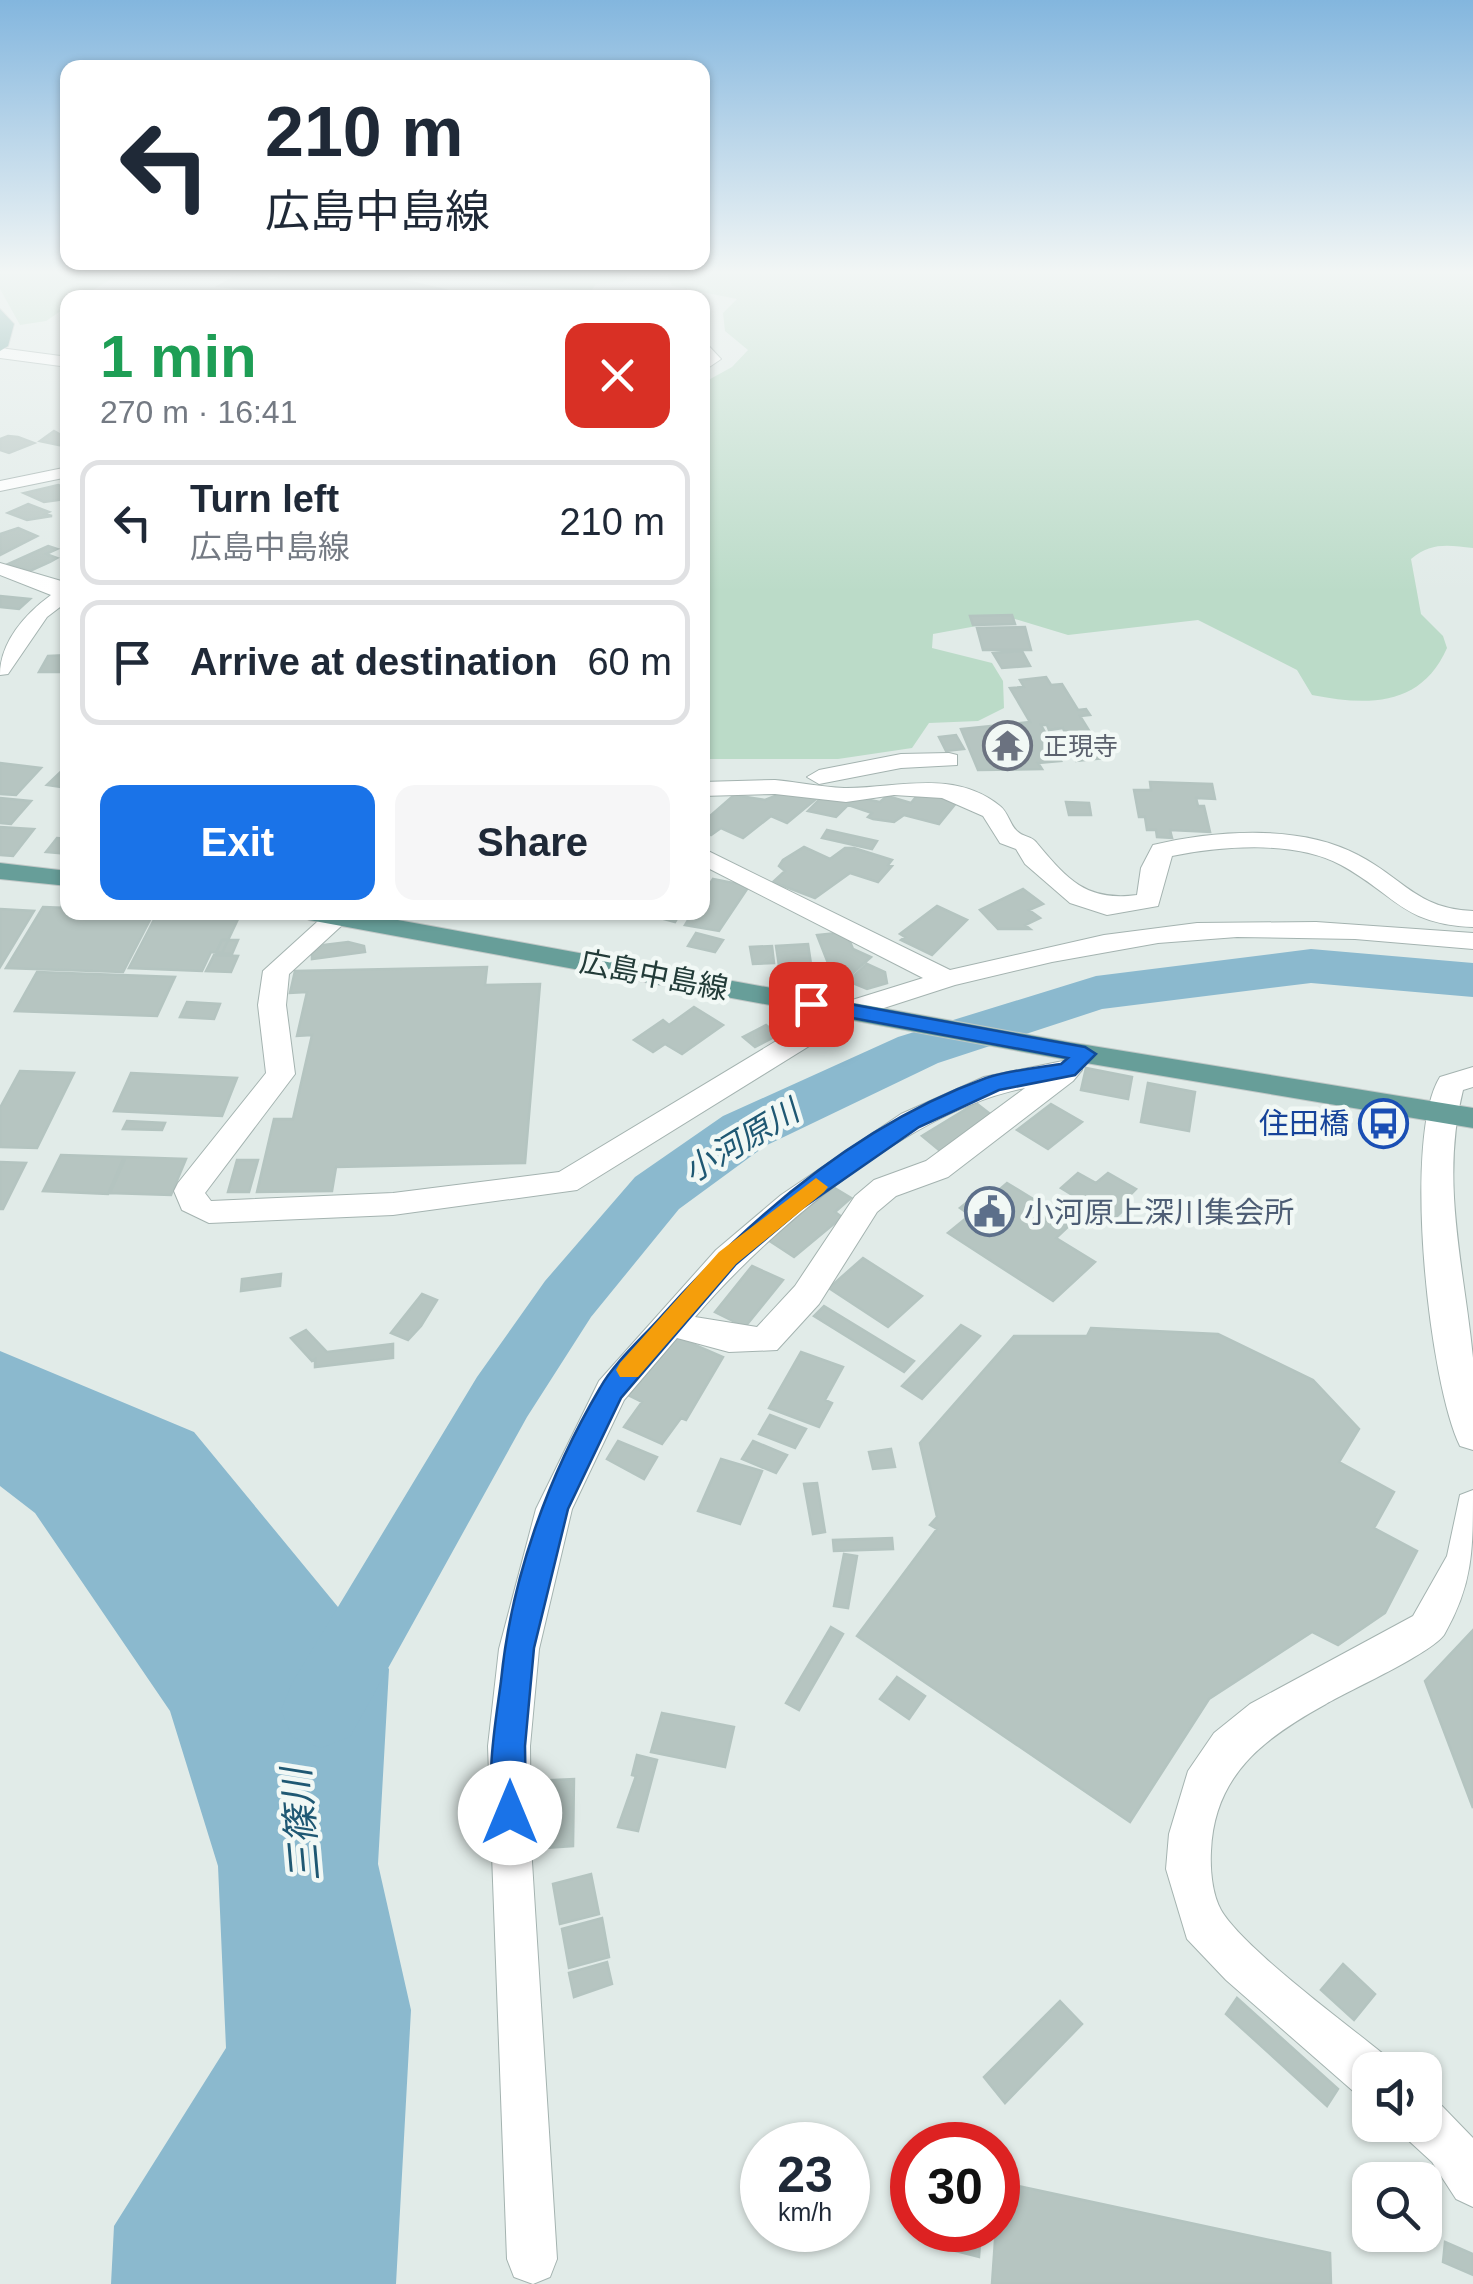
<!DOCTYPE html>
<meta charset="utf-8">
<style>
:root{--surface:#fff;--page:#f6f6f7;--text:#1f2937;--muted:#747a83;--line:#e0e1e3;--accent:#1a73e8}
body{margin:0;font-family:Arial,"Noto Sans JP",sans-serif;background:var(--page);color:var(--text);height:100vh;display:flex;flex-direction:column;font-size:38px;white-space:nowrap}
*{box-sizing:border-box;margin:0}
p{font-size:32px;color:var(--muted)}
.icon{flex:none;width:55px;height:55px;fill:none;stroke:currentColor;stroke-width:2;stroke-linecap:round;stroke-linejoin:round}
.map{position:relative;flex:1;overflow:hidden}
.side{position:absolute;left:60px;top:290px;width:650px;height:630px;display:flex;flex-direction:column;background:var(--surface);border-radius:20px;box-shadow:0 2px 8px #0004}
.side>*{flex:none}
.hud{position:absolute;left:60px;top:60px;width:650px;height:210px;border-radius:20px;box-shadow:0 2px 8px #0004;background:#fff;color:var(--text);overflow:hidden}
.tools{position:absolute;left:1352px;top:2052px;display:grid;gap:20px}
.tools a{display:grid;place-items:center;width:90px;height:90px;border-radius:20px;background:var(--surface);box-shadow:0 2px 8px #0004;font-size:50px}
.speed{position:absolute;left:740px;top:2122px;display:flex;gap:20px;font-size:50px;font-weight:700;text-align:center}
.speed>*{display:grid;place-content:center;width:130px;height:130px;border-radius:50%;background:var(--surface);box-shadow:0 2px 8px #0004;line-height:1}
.speed small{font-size:25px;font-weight:400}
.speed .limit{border:15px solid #d22;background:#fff;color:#111}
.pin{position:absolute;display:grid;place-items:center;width:85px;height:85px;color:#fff;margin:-42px;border-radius:20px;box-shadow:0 5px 15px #0006}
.me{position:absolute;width:110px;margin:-55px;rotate:0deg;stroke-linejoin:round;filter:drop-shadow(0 0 8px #0008)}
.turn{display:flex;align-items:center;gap:35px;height:210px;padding:0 40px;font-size:45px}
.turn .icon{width:130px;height:130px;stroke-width:2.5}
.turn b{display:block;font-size:70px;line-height:85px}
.round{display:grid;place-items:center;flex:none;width:105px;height:105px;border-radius:20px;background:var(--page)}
.summary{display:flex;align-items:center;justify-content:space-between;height:170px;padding:0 40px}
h1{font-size:60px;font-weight:600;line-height:75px;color:#1e9e55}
.action{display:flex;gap:20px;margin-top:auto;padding:20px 40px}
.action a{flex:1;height:115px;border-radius:20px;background:var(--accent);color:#fff;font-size:40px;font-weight:600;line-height:115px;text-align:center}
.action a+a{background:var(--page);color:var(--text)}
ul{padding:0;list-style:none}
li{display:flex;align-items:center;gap:30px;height:125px;margin:0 20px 15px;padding:0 20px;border:5px solid var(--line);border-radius:20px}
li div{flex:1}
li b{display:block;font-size:38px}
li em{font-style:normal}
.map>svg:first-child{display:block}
.green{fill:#bbdbc8}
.water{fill:#8bb9ce}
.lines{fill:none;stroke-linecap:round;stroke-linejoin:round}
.river{fill:#8bb9ce;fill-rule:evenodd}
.building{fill:#b6c5c1;stroke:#b4c4c0;stroke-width:2.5}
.minor-casing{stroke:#a4b3b0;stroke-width:2}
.tertiary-casing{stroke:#a4b3b0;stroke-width:2}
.primary-casing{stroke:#c1c8c7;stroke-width:2}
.minor{fill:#fff;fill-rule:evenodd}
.tertiary{fill:#fff;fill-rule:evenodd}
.primary{fill:#679e99;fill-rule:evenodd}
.route{fill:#1a73e8;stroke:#114b97;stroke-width:2.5}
.slow{fill:#f59e0b}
.labels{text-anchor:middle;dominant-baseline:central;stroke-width:9;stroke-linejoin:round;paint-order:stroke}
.far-worship-label{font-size:25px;fill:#5b616d;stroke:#f1f8f5;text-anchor:start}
.street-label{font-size:30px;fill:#223b38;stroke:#f1f8f5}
.transit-label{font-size:30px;fill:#164399;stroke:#f1f8f5;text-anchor:end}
.service-label{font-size:30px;fill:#4e5e75;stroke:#f1f8f5;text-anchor:start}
.water-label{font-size:32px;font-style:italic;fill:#1f5873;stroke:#f1f8f5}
.near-water-label{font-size:38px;font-style:italic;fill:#1f5873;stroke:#f1f8f5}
</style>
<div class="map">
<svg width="1473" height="2284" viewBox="0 0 1473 2284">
<rect width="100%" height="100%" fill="#e1ebe8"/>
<!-- green -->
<path class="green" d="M0,272h122l-40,25 -14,1 -1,9 -21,14 -26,4 -20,-36z
M455,272h167l8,2 -7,8 -27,2 -5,7 -77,-6z
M666,272h807v276c-25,-3 -42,-6 -62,11l10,55 22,22 4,12c-26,59 -79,58 -135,47l-15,-25 -99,-50 -130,15 -53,-16 -82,15 -1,14 60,15 11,18 1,27 -26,13 -49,2 -17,25 -74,11h-135v-376l29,-16 16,-17 -23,-19 -2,-18 14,-14 -65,-13z"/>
<!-- water -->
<path class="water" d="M0,1351l194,81 195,237 -11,195 33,146 -15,274h-285l3,-58 112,-178 -8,-182 -48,-155 -135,-198 -35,-27z"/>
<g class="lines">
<!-- river -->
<path class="river" d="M1311,949l162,14v34l-162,-14 -209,26 -164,54 -173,83 -86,63 -88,108 -64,100 -177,320 -29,11 -29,-11 -11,-27 11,-27 185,-306 68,-96 90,-104 88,-61 175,-79 198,-61z"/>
</g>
<!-- building -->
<path class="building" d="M303,272h101l8,2 -11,6 78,18h-230l7,-8 -37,-4 23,-13 30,7z
M54,431l14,8v8l-28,-6z
M8,436l10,1 16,6 -25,10 -9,-3v-11z
M58,485l10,4 -2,10 -22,3 -20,-9z
M28,504l21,8 -4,2 7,2 -25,4 -19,-7z
M18,528l19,8 -37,19v-21z
M48,546l9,3 -11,5 11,4 -7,4 -20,9 -22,-7z
M0,596l30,3 -11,10 -19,-2z
M1012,615l3,9 -42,1 -3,-9z
M1025,627l6,23h-48l-6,-22z
M1022,651l8,15 -28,2 -9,-15z
M68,655l-5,17h-24l9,-16z
M1046,677l5,8 11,-1 16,26 8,-1 4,6 -10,1 26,42 -30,3 -13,-33 -14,2 -2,-5h-6l20,36 -23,2 4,6 -64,1 -17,-41 69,-7 -20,-34 14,-1 -4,-7z
M956,735l8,14 -18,2 -7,-14z
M0,763l41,5 -25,27 -16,-1z
M68,765v23l-21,-3z
M1150,782l62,2 3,15 -19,-1 2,8h6l6,26 -40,-2 2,8 -15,-1 -1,-7h-9l-2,-13h-6l-5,-27h17z
M920,792l37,10 -18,22 -35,-9 -10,7 -21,-3 -5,-2 4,-4 -24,-8 12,-7 20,4 7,-6 24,7z
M780,794h42l-35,29 -16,-7 -28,22 -22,-10 -10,7 -9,-4v-8l32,-28 31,5z
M825,794l26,8 -15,15 -28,-6z
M0,798l31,3 -20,23 -11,-1z
M1066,802l23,1 2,12h-22z
M0,827l34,2 -21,27 -13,-1z
M827,830l50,11 -5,8 -50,-11z
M57,838l11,1v15l-22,-2z
M804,847l26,12 15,-11h9l38,12 -4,5 4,1 -14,16 -28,-9 -35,25 -42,-16 12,-11 -6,-5 4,-6z
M713,879l36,7 -30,45 -34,-6 8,-13h9v-16z
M1023,889l20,15 -14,6 11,8 -15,7 5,4h-32l-18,-19z
M937,906l30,14 -35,35 -31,-15 4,-3 -5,-3z
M43,907l25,1v4h86l-31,60 -117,-4z
M0,909l34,2 -34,56z
M638,912h43l-6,10z
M157,914l82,3 -17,36 -11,-1 -9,19 -73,-3z
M846,932l7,17 18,8 -25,22 -26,-10 8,-6 -11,-28z
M696,933l27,7 -8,12 -27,-6z
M222,940h16l-6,14h-17z
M348,942l16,4 1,6 -53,7v-6l12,-8z
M808,944l3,20 -32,2 -3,-20z
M772,946l2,17 -21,1 -3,-17z
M214,955l24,1 -7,16 -25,-1z
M867,964l18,8 2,11 -20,6 -19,-8z
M487,967l-2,18 55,-1 -15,179 -189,4 -4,24 -75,1 17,-73h19l19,-84 -15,1 10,-44 -17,1 5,-22z
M37,972l138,5 -18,39 -142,-5z
M187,1002l33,2 -6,15 -34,-2z
M694,1007l29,18 -41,29 -17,-10 -12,8 -19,-12 29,-20 6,5z
M766,1025l12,10 -23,12 -12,-10z
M1086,1068l46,9 -4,22 -47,-9z
M20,1071l54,2 -37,75 -37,-1v-39z
M131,1073l106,5 -15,38 -108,-5z
M1148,1083l47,9 -6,39 -48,-9z
M976,1103l18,14 -49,38 -23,-19z
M1051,1104l31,18 -34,27 -31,-19z
M127,1121l38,2 -3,7 -39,-1z
M61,1155l63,2 -16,37 -65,-3z
M126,1157l60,2 -15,36 -61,-2z
M237,1160h21l-9,32h-21z
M0,1162l26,1 -23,46h-3z
M1078,1173l18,10 12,-10 28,16 -11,11 6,3 -18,17 -52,-32z
M1007,1183l65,40 -16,15 39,24 -42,39 -105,-68 22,-18 -10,-7 15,-12 10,6z
M833,1187l18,11 -16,14 7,5 -48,40 -26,-17z
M863,1258l59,38 -34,31 -59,-39z
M752,1266l31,14 -38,47 -30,-15z
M281,1274l-1,12 -39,5 1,-12z
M422,1294l15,6 -16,26 -13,14 -17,-7z
M824,1306l90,55 -10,11 -90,-56z
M961,1325l19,11 -58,63 -20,-13z
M1091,1328l127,6 95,46 46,49 -20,33 55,30 -20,36 43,23 -32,62 -47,32 -26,-13 -103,67 -79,123 -273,-186 80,-107 -7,-4 7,-8 -17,-74 94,-107h73z
M306,1330l21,22 66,-8v14l-78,9v-8l-3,2 -21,-23z
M672,1335l51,22 -37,63 -5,-2 -19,26 -38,-17 18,-25 -14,-7z
M801,1352l42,15 -18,33 7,3 -13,24 -50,-19z
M770,1415l36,14 -11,19 -36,-14z
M618,1441l39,16 -13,22 -37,-20z
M753,1441l34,14 -11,18 -34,-14z
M891,1449l4,18 -22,2 -4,-17z
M721,1459l41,12 -22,53 -42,-13z
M817,1483l8,49 -12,2 -9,-50z
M892,1538l1,11 -59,2 -1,-11z
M844,1554l13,2 -9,52 -14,-2z
M831,1627l12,7 -44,76 -13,-7z
M1473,1630v178l-48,-127z
M897,1677l28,19 -16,23 -29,-20z
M662,1713l72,14 -9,40 -74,-15z
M637,1755l20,5 -19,71 -20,-4 18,-51 -4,-1z
M574,1779l-1,67 -42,3 2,-68z
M591,1874l8,40 -39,10 -7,-40z
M602,1918l7,39 -40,11 -7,-39z
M607,1962l5,22 -38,13 -5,-24z
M1343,1964l32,30 -21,26 -33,-30z
M1237,1998l101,91 -11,17 -101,-92z
M1060,2001l22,23 -77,79 -21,-26z
M999,2182l331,71 1,31h-339z
M954,2230h27l-2,27 -27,-7z
M1445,2242l28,12v21l-30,-13z"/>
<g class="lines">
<defs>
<path id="minor" d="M705,342l16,17 -19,13v-29z
M68,467v10l-68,14v-10z
M0,563l68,20v18l-21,16 -39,57 -8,1c0,-33 25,-61 51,-80l-51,-20z
M949,753l8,2v10l-56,3 -82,16 -12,-7 12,-7 82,-16z
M775,780c23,2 46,7 69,8 51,1 109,-20 156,18 8,6 10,19 17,25 6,6 14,5 19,11 31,37 50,60 101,53l4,-27 12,-23c62,-15 148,-21 205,10 45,23 59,54 115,56v16c-71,-3 -77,-32 -132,-62 -46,-25 -119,-19 -169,-9l-14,50 -51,9 -37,-12 -45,-39 -9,-15 -16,-6 -17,-27 -41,-18 -48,-3 -48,7 -71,-8 -73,2v-14z
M702,848l248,122 154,-35 93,-12 119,-1 157,11v16l-118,-10 -118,-2 -79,6 -106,19 -97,23 -99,32 -279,173 -184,25 -184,8 -27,-13 -8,-19 4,-8 88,-110 -8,-68 5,-34 65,-59h20l3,5 -62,57 -3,31 9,69 -90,119 6,8 182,-8 166,-21 277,-167 87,-27 -221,-113z
M1068,1060l14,10 -9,11 -125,96 -52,19 -19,16 -58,92 -42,46 -48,2 -52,-14 -53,62 -52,109 -33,140 -9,97 1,100 26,413 -7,18 -17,7 -19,-7 -7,-18 -19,-513 11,-97 37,-140 63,-128 117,-131 65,-55 120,-81 83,-37zM1025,1088l-99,73 -52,19 -19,16 -60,90 -38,41 -62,-10c74,-87 216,-207 330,-229z
M1473,1067v20l-10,3c-23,92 1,176 10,268 0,30 0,62 0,92l-13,-4c-31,-63 -58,-309 -20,-369z
M1473,1490c0,61 0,94 -29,145 -14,19 -94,55 -118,69 -62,34 -112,71 -115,147 -1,18 1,43 10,59 22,38 127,115 166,147l5,13h-22v28l-17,-7 -127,-111 -39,-41 -21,-70 3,-35 19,-63 26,-38 36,-29 163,-88 34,-60 13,-61z
M1425,2099l17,7 31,32v69l-17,-8 -24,-37 -24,-22 -6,-15h23z"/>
<path id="tertiary" d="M0,348l68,9v10l-68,-9z"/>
<path id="primary" d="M0,309l14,15 -6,22 -8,5z
M0,863l68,8v15l-68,-7z
M296,912h58l714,130 405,66v20l-405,-68 -759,-140z"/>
</defs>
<!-- minor casing -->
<use href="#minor" class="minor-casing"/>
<!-- tertiary casing -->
<use href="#tertiary" class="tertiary-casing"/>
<!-- primary casing -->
<use href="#primary" class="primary-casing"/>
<!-- minor -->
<use href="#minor" class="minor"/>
<!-- tertiary -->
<use href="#tertiary" class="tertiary"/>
<!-- primary -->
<use href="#primary" class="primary"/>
</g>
<!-- sky -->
<linearGradient id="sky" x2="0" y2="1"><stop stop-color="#83b6de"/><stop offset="0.46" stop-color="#f2f6f5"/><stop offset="1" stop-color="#f2f6f5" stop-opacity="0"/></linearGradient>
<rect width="1473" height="592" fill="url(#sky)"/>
<!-- route -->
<path class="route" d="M811,997l274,50 11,7 -21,21 -76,15 -80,37 -118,82 -65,55 -115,134 -53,111 -34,139 -9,98 1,67 -5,11 -11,4 -12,-4c-15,-36 -2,-104 3,-143 10,-102 47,-205 99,-293 14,-25 40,-48 59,-69 89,-100 200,-195 327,-241 24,-8 51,-10 75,-14l7,-6 -264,-49v-10z"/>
<!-- slow -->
<path class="slow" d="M816,1178l12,9 -4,5 -88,72 -98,113h-18l-4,-7 4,-7 99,-111z"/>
<!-- icons -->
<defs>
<symbol id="temple-ring" viewBox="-11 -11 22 22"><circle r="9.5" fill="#f1f8f5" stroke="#6b7280" stroke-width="1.5"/><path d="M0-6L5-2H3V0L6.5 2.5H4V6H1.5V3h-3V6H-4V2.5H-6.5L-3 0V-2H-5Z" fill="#6b7280"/></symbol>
<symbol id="bus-ring" viewBox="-11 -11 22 22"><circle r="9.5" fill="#f1f8f5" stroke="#1a4fb4" stroke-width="1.5"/><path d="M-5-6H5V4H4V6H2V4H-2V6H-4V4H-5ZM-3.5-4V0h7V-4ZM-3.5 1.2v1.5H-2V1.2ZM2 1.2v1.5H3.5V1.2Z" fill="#1a4fb4"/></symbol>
<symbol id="civic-ring" viewBox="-11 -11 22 22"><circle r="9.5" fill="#f1f8f5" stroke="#5c6f8a" stroke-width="1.5"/><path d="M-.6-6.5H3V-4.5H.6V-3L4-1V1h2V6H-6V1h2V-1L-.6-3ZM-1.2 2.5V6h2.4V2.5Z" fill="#5c6f8a"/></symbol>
</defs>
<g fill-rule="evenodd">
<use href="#temple-ring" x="980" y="718" width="55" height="55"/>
<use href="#bus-ring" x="1356" y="1096" width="55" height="55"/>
<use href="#civic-ring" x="962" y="1184" width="55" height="55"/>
</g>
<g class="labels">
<!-- far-worship labels -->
<g class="far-worship-label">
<text x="1043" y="746">正現寺</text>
</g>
<!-- street labels -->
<g class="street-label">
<text transform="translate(654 975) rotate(11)">広島中島線</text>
</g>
<!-- transit labels -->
<g class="transit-label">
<text x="1349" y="1123">住田橋</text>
</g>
<!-- service labels -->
<g class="service-label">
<text x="1024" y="1212">小河原上深川集会所</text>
</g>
<!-- water labels -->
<g class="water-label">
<text transform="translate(741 1141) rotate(-31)">小河原川</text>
</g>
<!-- near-water labels -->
<g class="near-water-label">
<text transform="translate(301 1825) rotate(-95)">三篠川</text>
</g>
</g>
</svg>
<div class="tools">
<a><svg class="icon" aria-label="sound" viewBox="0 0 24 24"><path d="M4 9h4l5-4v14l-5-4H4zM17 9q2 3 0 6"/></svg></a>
<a><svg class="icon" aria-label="search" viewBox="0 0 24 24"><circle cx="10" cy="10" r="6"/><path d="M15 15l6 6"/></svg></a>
</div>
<div class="speed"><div>23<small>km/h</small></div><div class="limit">30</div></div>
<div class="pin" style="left:811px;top:1004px;background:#d93025"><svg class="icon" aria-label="arrive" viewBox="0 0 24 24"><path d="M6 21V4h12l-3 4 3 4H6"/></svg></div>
<svg class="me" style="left:510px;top:1813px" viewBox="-20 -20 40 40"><circle r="19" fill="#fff"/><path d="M0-13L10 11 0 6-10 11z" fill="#1a73e8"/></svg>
<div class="hud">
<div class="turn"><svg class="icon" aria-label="left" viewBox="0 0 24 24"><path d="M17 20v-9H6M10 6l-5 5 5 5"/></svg><div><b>210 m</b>広島中島線</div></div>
</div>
<section class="side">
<div class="summary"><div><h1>1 min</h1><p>270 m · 16:41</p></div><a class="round" style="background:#d93025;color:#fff"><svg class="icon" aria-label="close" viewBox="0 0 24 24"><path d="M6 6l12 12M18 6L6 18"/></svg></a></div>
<ul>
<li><svg class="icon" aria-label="left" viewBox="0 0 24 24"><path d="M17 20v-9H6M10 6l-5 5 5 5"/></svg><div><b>Turn left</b><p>広島中島線</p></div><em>210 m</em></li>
<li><svg class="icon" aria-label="arrive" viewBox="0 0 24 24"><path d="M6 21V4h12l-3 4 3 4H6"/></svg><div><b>Arrive at destination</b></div><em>60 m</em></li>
</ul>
<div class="action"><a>Exit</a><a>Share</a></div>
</section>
</div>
